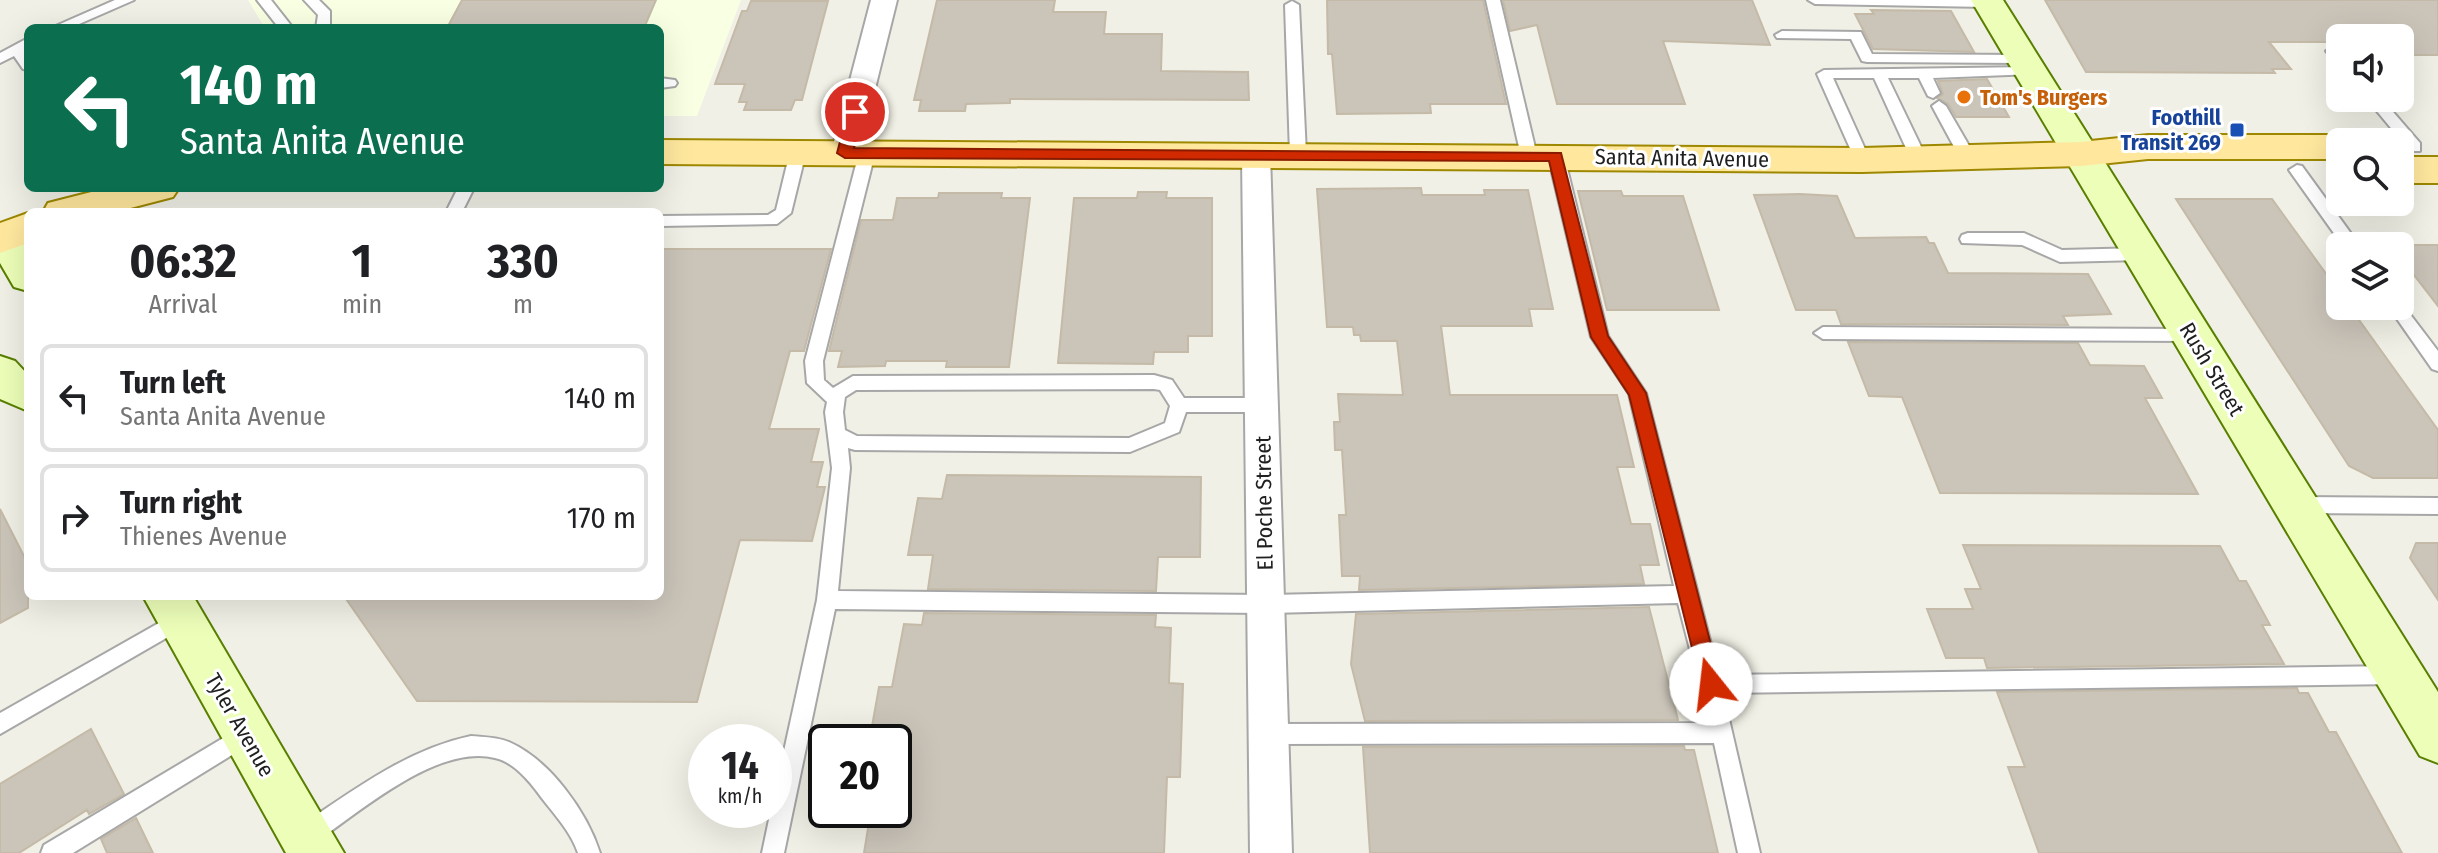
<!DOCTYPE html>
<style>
:root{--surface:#fff;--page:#f2f2f2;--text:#202124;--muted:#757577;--line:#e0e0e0}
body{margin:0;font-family:"Fira Sans Condensed",sans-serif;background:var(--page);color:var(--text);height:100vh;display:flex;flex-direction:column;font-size:30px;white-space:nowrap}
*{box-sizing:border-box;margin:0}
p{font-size:26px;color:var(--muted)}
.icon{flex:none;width:44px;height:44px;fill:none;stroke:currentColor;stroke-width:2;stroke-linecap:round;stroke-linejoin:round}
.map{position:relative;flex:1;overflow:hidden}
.panel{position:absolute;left:24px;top:208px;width:640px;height:392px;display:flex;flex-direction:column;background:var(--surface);border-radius:12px;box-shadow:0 8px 32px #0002}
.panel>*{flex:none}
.banner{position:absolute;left:24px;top:24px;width:640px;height:168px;border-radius:12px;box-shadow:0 8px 32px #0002;background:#0b6e4f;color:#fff;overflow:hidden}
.controls{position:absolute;left:2326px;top:24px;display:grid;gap:16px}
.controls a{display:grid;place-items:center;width:88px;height:88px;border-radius:12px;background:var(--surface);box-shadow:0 8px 32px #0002;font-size:40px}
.speed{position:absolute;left:688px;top:724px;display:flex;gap:16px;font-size:40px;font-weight:700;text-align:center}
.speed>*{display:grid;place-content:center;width:104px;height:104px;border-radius:50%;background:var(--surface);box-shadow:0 8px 32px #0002;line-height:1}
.speed small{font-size:20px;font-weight:400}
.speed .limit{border:4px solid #111;border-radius:12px;background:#fff;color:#111}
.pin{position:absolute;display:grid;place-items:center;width:68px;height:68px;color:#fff;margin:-34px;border:4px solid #fff;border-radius:50%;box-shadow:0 2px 8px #0007}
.me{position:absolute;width:88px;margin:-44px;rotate:344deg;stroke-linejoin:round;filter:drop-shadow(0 0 6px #0008)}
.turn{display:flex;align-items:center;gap:28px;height:168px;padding:0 24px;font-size:36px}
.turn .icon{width:104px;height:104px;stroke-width:2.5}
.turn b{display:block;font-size:56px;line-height:68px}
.eta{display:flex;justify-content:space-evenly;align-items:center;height:136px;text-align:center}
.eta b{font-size:48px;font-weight:700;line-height:56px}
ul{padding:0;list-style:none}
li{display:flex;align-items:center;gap:24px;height:108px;margin:0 16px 12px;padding:0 8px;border:4px solid var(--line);border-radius:12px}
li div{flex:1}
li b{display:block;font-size:30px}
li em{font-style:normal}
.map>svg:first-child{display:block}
.education{fill:#f9ffe2}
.building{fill:#cac4b9;stroke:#c4baa7;stroke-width:2}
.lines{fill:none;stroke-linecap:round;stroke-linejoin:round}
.lane-casing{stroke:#a7a7a7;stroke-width:4}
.street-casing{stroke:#a7a7a7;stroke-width:4}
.secondary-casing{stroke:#587f00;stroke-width:4}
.primary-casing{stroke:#9d8800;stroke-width:4}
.lane{fill:#fff;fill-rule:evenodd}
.street{fill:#fff;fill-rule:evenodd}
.secondary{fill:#ecfeb8;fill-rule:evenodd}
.primary{fill:#ffe89e;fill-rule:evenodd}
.route{fill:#d12a00;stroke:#881b00;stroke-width:2}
.food-dot{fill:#e8710a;stroke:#fff;stroke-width:3}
.transit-dot{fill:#1a4fb4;stroke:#fff;stroke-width:3}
.labels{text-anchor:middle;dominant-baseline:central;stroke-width:6;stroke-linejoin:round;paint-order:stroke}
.food-label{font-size:22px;font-weight:bold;fill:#c56008;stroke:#fff;text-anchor:start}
.transit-label{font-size:22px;font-weight:bold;fill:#164399;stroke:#fff;text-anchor:end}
.street-label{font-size:22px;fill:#202020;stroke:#fff}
</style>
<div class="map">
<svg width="2438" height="853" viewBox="0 0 2438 853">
<rect width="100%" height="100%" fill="#f1f0e6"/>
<!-- education -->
<path class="education" d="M248,0h493l-44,116h-37v-88h-395z"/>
<!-- building -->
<path class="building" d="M462,0h194l-12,28h-197z
M937,0h118l-2,12h53l-2,22h58l-1,37 87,1 1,28 -239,-1v4l-44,1 -1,7h-46l2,-11h-7z
M1327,0h156l23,104h-76l1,9 -94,1 -5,-60h-4z
M1503,0h249l18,45 -107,-4 22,63h-128l-20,-79 -27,6z
M2045,0h393v55h-38v-17h-60v4h-71l22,27h-19l3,4 -189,-1z
M751,1h77l-26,99h-7l-4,10h-47l3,-8h-8l6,-18h-30l27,-73h5z
M1871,10l80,1 23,41 -101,-3 -18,-35h19z
M1987,79l22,38h-53l-8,-13 -11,-6 6,-4 -5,-13z
M1421,188l1,7h63l-1,-5h44l25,119h-24l3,17h-91l9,69h167l17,72h-17l14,57h19l9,41h-19l4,19 -285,6 1,-14h-18l-3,-61h7l-4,-65h-7l-1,-28h6l-2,-28 65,1 -6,-54h-36l-1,-6h-6l-1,-8h-26l-10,-138z
M1578,191h43l2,5h60l36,114h-112z
M1138,192h29l-1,6h46v138h-24v16h-34l-1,12 -95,-1 16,-165h63z
M939,193h63l-1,5h29l-21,169h-63l1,-6h-61l-1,5 -47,1 4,-16h-13l32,-131h32l4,-22h41z
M1800,194l37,2 18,42 71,-1 3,6h5l14,30 140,1 23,40 -48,2 5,9 -227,-1 -5,-14h-40l-42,-115z
M2176,199h96l68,94v13h9l89,124v48h-65l-24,-12z
M2391,245h47v61l-38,-49v-11z
M660,249h171l-27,102h-14l-21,78h50l-8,33h12l-6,25h8l-13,54 -72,-1 -43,162 -280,-1 -73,-105h316z
M1848,342l230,1 12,22 54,1 18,32h-17l53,96 -258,-1 -38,-96 -33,-1z
M947,475l254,2 -1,80h-42l-2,34 -228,-2 5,-34h-25l10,-57 24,1z
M0,509l28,55v44l-28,15z
M2416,543h22v57l-28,-42z
M1963,545l257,1 19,35h7l24,44h-8l22,39 -297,4 -3,-10h-38l-19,-49h46l-8,-20h16z
M1649,607l29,113 -313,1 -14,-57 5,-50z
M924,613l232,2 -1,12 16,1 -2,55 14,1 -3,93h-13l-3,76h-300l7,-43h23v-68h-10l1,-9 -14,-1 8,-45h13l12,-63 18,1z
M2297,688l2,5h9l21,39h7l66,121h-363l-31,-86h17l-28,-75z
M91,729l33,65 -35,20 -2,-4 -68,43h-19v-69z
M1684,746l1,4h9l24,103h-348l-7,-106z
M136,818l17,35h-46l-6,-14z"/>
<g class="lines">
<defs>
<path id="lane" d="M115,0h19l-64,28h-19z
M257,0h14l22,28h-14z
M304,0h15l11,11v17h-14l2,-13z
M1486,0h14l37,156 -3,4 -5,1 -8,-5z
M1808,0h184l3,3 -7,4 -173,-3z
M1292,1l7,4 7,149 -8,5 -8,-5 -5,-149z
M1782,31l79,1 11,22 149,1 7,4 -7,4 -154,-1 -5,-1 -11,-22 -74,-1 -2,-3z
M28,38v10l-4,2 4,6v14l-5,-1 -9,-13 -14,7v-10z
M2333,47l7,3v13l-5,-1 -9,-11z
M2029,67l7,4 -2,3 -101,4 7,15 -7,5 -5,-2 -9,-18h-31l39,81 -8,5 -8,-5 -37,-81h-41l37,82 -3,4h-10l-40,-90 7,-4z
M660,78l15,2 2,3 -2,3 -15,2z
M2366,98h15l39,45v8h-10z
M1939,101l7,5 29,50 -3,4 -5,1 -8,-5 -27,-50z
M798,147l8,5 -15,61 -14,11 -117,2v-10l108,-1 8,-5 14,-58z
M867,148l8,5 -52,208 1,19 9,8 20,-12 301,-1 18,5 12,18h77l6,2 3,5 -3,5 -6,2h-75l-7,20 -49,20 -275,-2 -7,-2 2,20 -12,123 428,4 408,-9 -45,-192 -38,-57 -43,-181 8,-5 8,5 44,180 38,57 73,282 678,-9 7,2 3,7 -3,7 -7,2 -674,9 37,160h-22l-24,-110 -446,1 -8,-3 -3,-7 3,-7 8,-3 441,-1 -31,-120 -412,10 -431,-4 -51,244h-22l9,-43h3v-13l43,-197 15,-132 -7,-56 2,-10 -20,-19 -2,-22 54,-208zM1154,389l6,1 10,16 -5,17 -36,15 -272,-2 -12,-6 -2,-18 2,-15 11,-7z
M2297,165l5,1 58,80h-17l-54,-76z
M458,188h16l-12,24h-16z
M1968,233h56l38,17 80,-2 8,6 -8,6 -82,2 -38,-17 -60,-2 -2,-4 2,-4z
M2400,301l38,50v20l-6,-2 -44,-63h12z
M1823,327l368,2 9,6 -9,6 -368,-2 -9,-6z
M2298,497l140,1v16l-140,-1 -7,-3 -2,-5 2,-5z
M180,611l7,3 3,6 -3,6 -187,108v-21z
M245,725l8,3 3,7 -3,7 -180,111h-32l3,-8z
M471,736c13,1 25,1 38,6 41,18 78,70 91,111h-22c-7,-21 -24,-39 -37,-56 -11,-15 -27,-35 -46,-39 -56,-15 -136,54 -179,84l-8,3 -8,-3 -3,-8 3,-8c54,-36 106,-76 171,-90z"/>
<path id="street" d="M871,0h26l-38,153 -4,7h-20l-4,-7z
M1256,145l10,2 4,7 22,699h-42l-8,-699 4,-7z"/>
<path id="secondary" d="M1971,0h32l435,692v71l-18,-7z
M5,223l14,4 9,16v48l-14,-4 -14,-24v-38z
M0,356l15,5 13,14v36l-28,-12z
M143,596h50l151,257h-58z"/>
<path id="primary" d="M2148,135h192l15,7h-15v17h-192l-67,7 -219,6 -1202,-8v-24l1202,8 219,-6z
M2400,157h38v26h-38z
M107,188h72l-6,9 -58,15h-72l5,-9z
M28,213v30l-28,10v-30z"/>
</defs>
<!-- lane casing -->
<use href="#lane" class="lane-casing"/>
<!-- street casing -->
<use href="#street" class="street-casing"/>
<!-- secondary casing -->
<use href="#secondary" class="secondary-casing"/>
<!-- primary casing -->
<use href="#primary" class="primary-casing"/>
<!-- lane -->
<use href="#lane" class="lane"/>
<!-- street -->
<use href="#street" class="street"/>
<!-- secondary -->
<use href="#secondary" class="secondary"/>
<!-- primary -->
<use href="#primary" class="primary"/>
</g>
<!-- route -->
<path class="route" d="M855,108l8,4 -9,36 707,5 47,183 38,57 75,291 -3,7h-14l-3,-7 -72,-289 -38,-58 -42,-176 -704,-3 -8,-5 11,-41z"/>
<!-- markers -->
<circle class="food-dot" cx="1964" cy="97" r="8"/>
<rect class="transit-dot" x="2229" y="122" width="16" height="16" rx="4"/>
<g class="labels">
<!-- food labels -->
<g class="food-label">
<text x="1980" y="97">Tom's Burgers</text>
</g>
<!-- transit labels -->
<g class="transit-label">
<text x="2221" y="117">Foothill<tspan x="2221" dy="25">Transit 269</tspan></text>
</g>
<!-- street labels -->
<g class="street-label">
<text transform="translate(1682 158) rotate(1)">Santa Anita Avenue</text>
<text transform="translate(2212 369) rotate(59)">Rush Street</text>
<text transform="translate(1264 503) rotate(-91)">El Poche Street</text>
<text transform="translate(240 725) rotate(60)">Tyler Avenue</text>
</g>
</g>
</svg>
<div class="controls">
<a><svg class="icon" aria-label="sound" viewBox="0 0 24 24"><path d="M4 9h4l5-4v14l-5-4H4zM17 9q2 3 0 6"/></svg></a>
<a><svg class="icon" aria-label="search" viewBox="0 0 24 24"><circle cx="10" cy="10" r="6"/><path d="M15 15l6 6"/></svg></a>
<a><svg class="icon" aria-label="layers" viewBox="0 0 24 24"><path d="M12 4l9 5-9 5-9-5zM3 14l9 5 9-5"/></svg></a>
</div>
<div class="speed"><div>14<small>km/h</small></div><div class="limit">20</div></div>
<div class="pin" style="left:855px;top:112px;background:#d93025"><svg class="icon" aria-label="arrive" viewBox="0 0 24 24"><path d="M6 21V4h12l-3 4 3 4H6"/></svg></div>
<svg class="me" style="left:1711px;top:684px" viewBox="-20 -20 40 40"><circle r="19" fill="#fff"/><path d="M0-13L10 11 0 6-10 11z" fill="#d12a00"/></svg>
<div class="banner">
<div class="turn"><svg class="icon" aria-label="left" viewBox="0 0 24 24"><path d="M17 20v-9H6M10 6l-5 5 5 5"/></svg><div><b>140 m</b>Santa Anita Avenue</div></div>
</div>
<section class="panel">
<div class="eta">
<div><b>06:32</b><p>Arrival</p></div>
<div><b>1</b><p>min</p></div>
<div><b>330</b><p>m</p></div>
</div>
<ul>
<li><svg class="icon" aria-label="left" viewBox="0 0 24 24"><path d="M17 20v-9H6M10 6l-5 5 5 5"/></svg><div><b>Turn left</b><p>Santa Anita Avenue</p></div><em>140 m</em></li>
<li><svg class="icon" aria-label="right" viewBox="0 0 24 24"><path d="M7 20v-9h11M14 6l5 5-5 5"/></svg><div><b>Turn right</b><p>Thienes Avenue</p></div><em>170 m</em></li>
</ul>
</section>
</div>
